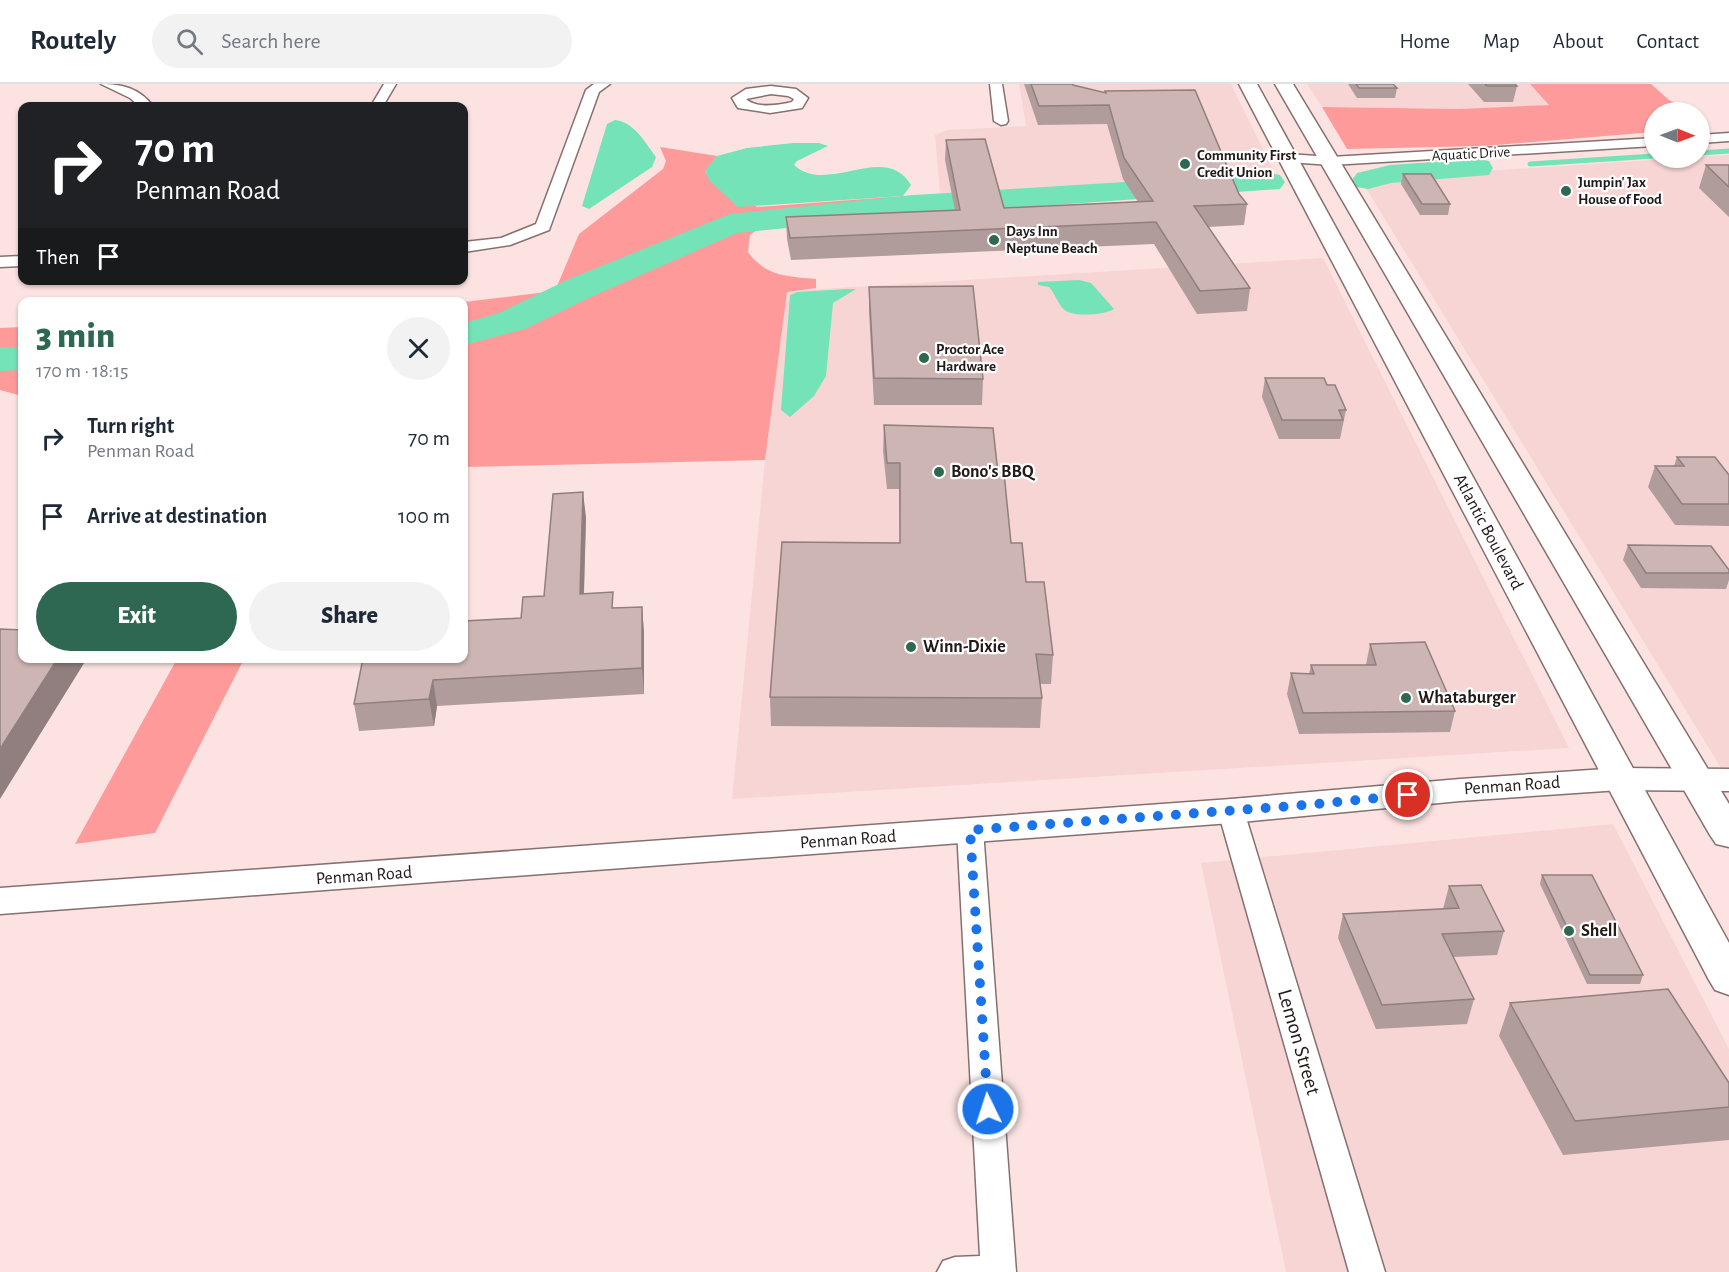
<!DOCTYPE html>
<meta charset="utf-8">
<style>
:root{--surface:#fff;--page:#f2f2f3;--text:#1f2937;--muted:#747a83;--line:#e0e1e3;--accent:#2e6852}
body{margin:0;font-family:"Alegreya Sans",sans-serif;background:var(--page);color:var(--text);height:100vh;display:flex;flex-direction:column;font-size:22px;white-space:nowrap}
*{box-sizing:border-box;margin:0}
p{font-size:20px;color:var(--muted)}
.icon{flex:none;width:33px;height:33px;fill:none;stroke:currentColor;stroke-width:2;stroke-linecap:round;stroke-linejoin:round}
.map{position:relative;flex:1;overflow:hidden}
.details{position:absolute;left:18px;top:213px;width:450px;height:366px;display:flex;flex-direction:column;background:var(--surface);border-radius:12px;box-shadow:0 2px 4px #0004}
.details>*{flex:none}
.top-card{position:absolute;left:18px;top:18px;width:450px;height:183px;border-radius:12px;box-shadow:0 2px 4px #0004;background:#202124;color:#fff;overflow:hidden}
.needle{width:39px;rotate:91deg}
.fabs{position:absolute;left:1644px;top:18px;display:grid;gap:12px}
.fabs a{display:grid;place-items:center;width:66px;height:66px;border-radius:50%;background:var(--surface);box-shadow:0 2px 4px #0004;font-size:30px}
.pin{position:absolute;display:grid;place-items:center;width:51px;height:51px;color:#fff;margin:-26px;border:3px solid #fff;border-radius:50%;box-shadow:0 2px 6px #0007}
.me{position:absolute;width:66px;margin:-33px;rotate:356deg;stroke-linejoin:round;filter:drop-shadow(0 0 4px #0008)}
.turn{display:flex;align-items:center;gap:21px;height:126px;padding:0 18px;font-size:27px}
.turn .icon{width:78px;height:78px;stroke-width:2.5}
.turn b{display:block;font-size:42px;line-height:51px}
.then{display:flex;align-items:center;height:57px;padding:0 18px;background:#0003;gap:12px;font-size:22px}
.round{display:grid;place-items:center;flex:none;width:63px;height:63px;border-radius:32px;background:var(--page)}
.summary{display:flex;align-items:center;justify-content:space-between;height:102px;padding:0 18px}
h1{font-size:36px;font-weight:800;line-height:45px;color:var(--accent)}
.button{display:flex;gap:12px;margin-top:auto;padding:12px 18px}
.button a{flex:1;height:69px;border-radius:36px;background:var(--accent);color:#fff;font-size:24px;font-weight:800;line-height:69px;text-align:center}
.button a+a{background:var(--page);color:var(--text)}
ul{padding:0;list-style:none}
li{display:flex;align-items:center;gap:18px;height:78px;padding:0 18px}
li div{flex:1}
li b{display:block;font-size:22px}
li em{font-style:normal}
header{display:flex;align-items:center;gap:36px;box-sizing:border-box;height:84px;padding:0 30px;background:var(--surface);border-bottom:2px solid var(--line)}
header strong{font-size:28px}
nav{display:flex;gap:33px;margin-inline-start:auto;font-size:21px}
.search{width:420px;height:54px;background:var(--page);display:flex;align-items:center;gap:15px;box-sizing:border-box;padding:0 21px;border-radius:33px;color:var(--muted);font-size:22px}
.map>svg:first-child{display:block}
.built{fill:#f7d5d4}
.green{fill:#fe9b9a}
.water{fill:#74e3b7}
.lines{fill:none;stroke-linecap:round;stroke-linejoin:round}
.stream{stroke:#74e3b7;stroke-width:5}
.river{fill:#74e3b7;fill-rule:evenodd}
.street-casing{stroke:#86706f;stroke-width:3}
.secondary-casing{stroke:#86706f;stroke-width:3}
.highway-casing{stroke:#86706f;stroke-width:3}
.street{fill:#fff;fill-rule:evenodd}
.secondary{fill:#fff;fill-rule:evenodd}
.highway{fill:#fff;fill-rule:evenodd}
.wall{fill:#b09c9b}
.shaded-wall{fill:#907f7e}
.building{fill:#cdb5b4;stroke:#907f7e;stroke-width:1.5}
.route{stroke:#1a73e8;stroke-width:10;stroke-dasharray:0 18}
.poi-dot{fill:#2e6852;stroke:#fff;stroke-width:2}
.labels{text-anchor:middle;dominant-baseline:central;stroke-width:4.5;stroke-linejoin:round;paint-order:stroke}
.far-street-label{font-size:15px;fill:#221919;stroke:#fff}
.far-poi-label{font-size:15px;font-weight:bold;fill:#221919;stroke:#fff;text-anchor:start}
.poi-label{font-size:18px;font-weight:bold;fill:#221919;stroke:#fff;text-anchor:start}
.street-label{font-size:18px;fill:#221919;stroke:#fff}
.near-street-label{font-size:21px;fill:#221919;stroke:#fff}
</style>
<header>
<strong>Routely</strong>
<div class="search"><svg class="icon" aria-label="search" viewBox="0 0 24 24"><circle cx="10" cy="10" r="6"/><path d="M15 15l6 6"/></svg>Search here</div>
<nav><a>Home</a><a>Map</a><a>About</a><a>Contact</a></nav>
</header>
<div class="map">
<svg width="1729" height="1188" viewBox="0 0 1729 1188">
<rect width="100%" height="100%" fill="#fce3e2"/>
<!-- built -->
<path class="built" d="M1019,0h212l45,92 -336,17 -5,-58 12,-5 79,-4z
M1307,0h223l20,21 -90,4 -138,-2z
M1729,71v626l-365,-596 120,-14z
M1323,174l246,490 -837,51 33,-339 22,-169z
M1613,740l116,225v223h-443l-85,-409z"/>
<!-- green -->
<path class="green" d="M1530,0h121l18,16 23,12h-38v20l-170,14 -137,3 -25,-42 138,2 89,-4z
M660,63l57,9 -12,16 52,35 160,-12 2,13 -154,16 -15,11 -2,17c18,25 40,24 68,27v9l-29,4 -22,168 -301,7v-165l91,-11 24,-57 84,-65 3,-8z
M22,243v69l-22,-6v-62z
M177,575h67l-89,174 -80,11z"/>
<!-- water -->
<path class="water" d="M615,36c19,2 30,22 41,37l-4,10 -63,42 -7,-3 25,-82z
M793,59h26l9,3 -31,15 -3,4c33,31 91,-24 117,20l-8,11 -165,11 -28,-26 -5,-10 12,-15 30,-8z
M1079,196l12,3 23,26c-9,6 -37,8 -48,2 -7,-4 -11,-18 -17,-24l-11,-2v-3z
M847,205h9l-23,14 -7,73 -12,20 -24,21 -9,-7 9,-115 7,-3z"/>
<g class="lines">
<!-- stream -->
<path class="stream" d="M1700,69l29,-2
M1530,80l124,-8"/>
<!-- river -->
<path class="river" d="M1478,75l11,2 4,7 -4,7 -98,8 -23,6 -11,-2 -5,-7 5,-7 33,-8z
M1269,89l11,2 5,7 -5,7 -365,26 -178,18 -144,63 -68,33 -61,16v-22l35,-10 68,-33 163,-66 185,-19z
M0,263l22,1v22l-22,1z"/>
<defs>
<path id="street" d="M101,0c21,0 38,4 52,22h-14l-9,-8z
M384,0h12l-13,22h-12z
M594,0h16l-11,8 -50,138 -39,15 -46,7v-10l37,-4 35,-14 50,-134z
M990,0h12l6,37 -2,3 -5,1 -7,-4z
M771,2l25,3 12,9 -6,10 -32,5 -32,-5 -6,-10 14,-9zM771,10l17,2 6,3 -2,3c-13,3 -35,7 -46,-3z
M1729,49v8l-29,2v-8z
M1654,54v8l-323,19 -43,-3 -7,-4 7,-4 43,3z
M22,172v10l-22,1v-10z
M1231,718l9,3 4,6 141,461h-36l-131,-461 4,-6z
M970,737l9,3 4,6 33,442h-79l6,-11 12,-4 25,-1 -23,-426 4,-6z"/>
<path id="secondary" d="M1620,684l109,1v22l-109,-1 -160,11 -229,22 -1231,91v-26l1231,-89 229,-20z"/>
<path id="highway" d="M1239,0h18l472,859v52l-14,-5 -6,-10z
M1275,0h18l436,720v43l-13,-3 -6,-9z"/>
</defs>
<!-- street casing -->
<use href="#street" class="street-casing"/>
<!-- secondary casing -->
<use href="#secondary" class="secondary-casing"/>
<!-- highway casing -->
<use href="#highway" class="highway-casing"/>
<!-- street -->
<use href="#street" class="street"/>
<!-- secondary -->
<use href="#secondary" class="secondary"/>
<!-- highway -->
<use href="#highway" class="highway"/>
</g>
<!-- wall -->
<path class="wall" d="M1024,0h48l1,1 32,8v-2l134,103 8,10 -3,21 -36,2 42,61 -3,23 -50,3 -43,-70 -363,16 -4,-21 -1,-22 169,-7 -10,-50 1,-20 58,68 134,-6 -15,-23 -16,-55 -69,1z
M1348,0h45l4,4 -2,10h-38z
M1468,0h47l2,2 -4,16h-29z
M1706,81h23v52l-30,-29z
M1403,90l47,30 -2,11h-28l-19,-31z
M869,203l114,92 -1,26h-108l-5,-93z
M1265,294l62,7 19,25 -6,29h-61l-17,-42z
M884,341l114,48 13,70 42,112 -2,29h-11l2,14 -2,30 -269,-2 -1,-29 130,-154 -1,-54h-12l-4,-38z
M1677,373l52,18v51l-54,-1 -27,-38 7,-21h19z
M586,433l-2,77 31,14 27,-1 2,26v61l-207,12 -3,20 -75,5 -5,-27 167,-86 23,-22z
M1628,461l101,25v10l-3,9 -85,-1 -18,-28z
M1370,560l85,67 -5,21 -151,2 -12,-40 4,-21 18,1 2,-9h55z
M1542,791l101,100 -3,9h-53l-47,-100z
M1449,802l55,45 -7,24 -44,2 21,42 -7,25 -91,5 -38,-91 5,-24 100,-5z
M1510,919l219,80v57l-166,15 -64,-119z"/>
<!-- shaded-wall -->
<path class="shaded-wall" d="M583,408l3,25 -3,103 -3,-26z
M642,523l2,26v61l-2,-26z
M58,574h27l1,2 -86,139v-50z
M433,596l4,26 -3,20 -5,-27z"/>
<!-- building -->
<path class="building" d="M1031,0h41l1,1 33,8 -1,-2 90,-1 44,104 8,10 -53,2 56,82 -50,3 -44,-69 -366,16 -4,-21 174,-7 -14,-70 39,-1 19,69 149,-7 -29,-43 -15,-53 -70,1z
M1356,0h37l4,4h-38z
M1485,0h30l2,2h-30z
M1706,81h23v22z
M1403,90h28l19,30h-28z
M973,202l10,93 -109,-1 -5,-91z
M1265,294h59l3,7h8l11,25h-7l4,10h-61z
M884,341l109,3 5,45h6l7,70h11l4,39h18l9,73 -17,-1 6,44 -272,-1 12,-155 118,1v-80h-13z
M1677,373h38l14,18v29h-47l-27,-38h29z
M583,408l-3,102 33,-2 -1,16 30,-1v61l-209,12 -4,19 -75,5 9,-46h101v-37l57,-3 2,-21 21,-1 9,-102z
M1628,461l83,1 18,24v3h-83z
M0,545l22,1v28h36l-58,91z
M1425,558l30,69 -152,2 -12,-40 23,1 -3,-9h65l-6,-21z
M1542,791h50l51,100h-53z
M1481,801l23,46 -62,3 32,65 -92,6 -39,-91 116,-6 -10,-22z
M1668,905l61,94v24l-154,14 -65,-118z"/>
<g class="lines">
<!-- route -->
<path class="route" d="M988,1025l-18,-279 336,-25 102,-10"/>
</g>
<!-- markers -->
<g class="poi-dot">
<circle cx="1185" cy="80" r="6"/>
<circle cx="1566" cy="107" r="6"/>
<circle cx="994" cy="156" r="6"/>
<circle cx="924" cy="274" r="6"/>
<circle cx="939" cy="388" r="6"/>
<circle cx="911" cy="563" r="6"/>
<circle cx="1406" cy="614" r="6"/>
<circle cx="1569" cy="847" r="6"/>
</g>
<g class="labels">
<!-- far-street labels -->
<g class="far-street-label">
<text transform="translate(1471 70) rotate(-3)">Aquatic Drive</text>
</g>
<!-- far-poi labels -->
<g class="far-poi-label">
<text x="1197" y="71">Community First<tspan x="1197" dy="17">Credit Union</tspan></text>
<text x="1578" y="98">Jumpin' Jax<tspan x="1578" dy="17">House of Food</tspan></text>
<text x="1006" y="147">Days Inn<tspan x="1006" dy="17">Neptune Beach</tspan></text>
<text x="936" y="265">Proctor Ace<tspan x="936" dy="17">Hardware</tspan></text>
</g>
<!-- poi labels -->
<g class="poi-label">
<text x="951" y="388">Bono's BBQ</text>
<text x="923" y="563">Winn-Dixie</text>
<text x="1418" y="614">Whataburger</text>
<text x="1581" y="847">Shell</text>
</g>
<!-- street labels -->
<g class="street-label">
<text transform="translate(1488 448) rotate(62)">Atlantic Boulevard</text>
<text transform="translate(1512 702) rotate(-4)">Penman Road</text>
<text transform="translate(848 756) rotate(-4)">Penman Road</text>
<text transform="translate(364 792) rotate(-4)">Penman Road</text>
</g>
<!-- near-street labels -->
<g class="near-street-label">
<text transform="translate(1299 958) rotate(74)">Lemon Street</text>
</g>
</g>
</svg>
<div class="fabs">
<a><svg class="needle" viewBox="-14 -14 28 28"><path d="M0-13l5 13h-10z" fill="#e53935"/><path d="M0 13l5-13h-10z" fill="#747a83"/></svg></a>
</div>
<div class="pin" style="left:1408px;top:711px;background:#d93025"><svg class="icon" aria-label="arrive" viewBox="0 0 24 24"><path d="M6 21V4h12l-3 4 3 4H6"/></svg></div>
<svg class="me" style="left:988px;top:1025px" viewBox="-20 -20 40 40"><circle r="17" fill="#1a73e8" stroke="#fff" stroke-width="3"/><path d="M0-11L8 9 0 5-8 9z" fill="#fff"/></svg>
<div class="top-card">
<div class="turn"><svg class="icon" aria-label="right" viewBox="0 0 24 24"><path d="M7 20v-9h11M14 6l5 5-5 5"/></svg><div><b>70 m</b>Penman Road</div></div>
<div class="then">Then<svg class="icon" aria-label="arrive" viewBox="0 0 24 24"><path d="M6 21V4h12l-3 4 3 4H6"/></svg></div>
</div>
<section class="details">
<div class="summary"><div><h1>3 min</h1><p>170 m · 18:15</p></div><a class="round"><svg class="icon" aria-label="close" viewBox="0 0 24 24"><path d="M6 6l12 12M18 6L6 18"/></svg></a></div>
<ul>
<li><svg class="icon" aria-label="right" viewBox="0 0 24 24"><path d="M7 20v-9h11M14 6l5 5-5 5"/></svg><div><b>Turn right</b><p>Penman Road</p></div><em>70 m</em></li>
<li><svg class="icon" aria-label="arrive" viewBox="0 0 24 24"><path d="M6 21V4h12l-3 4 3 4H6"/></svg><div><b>Arrive at destination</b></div><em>100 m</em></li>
</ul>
<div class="button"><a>Exit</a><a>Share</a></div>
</section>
</div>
